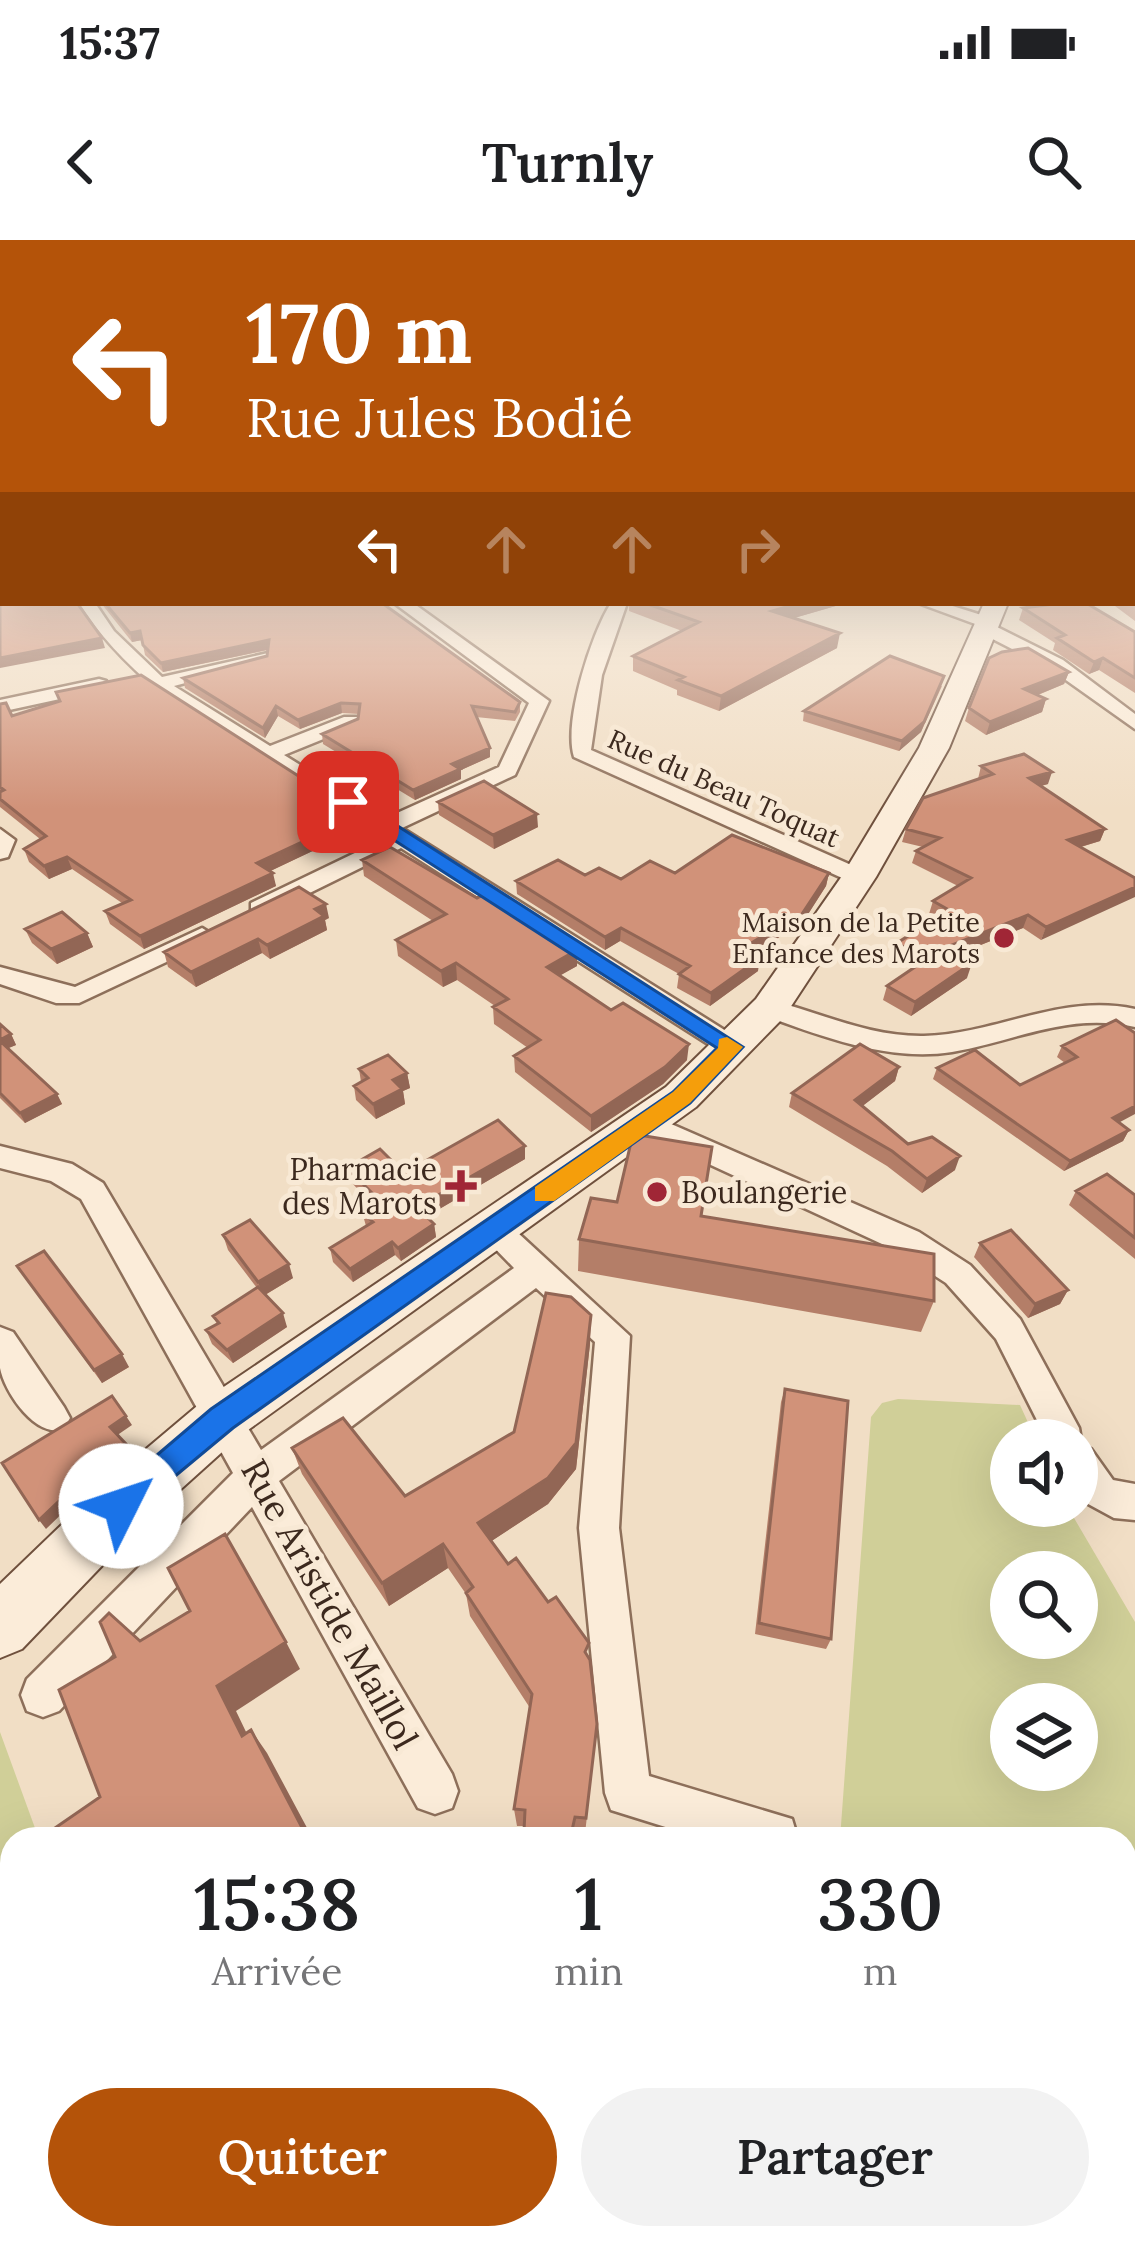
<!DOCTYPE html>
<html lang="fr">
<meta charset="utf-8">
<style>
:root{--surface:#fff;--page:#f2f2f2;--text:#202124;--muted:#757577;--accent:#b45309}
body{margin:0;font-family:Lora,serif;background:var(--page);color:var(--text);height:100vh;display:flex;flex-direction:column;font-size:45px;white-space:nowrap}
*{box-sizing:border-box;margin:0}
p{font-size:39px;color:var(--muted)}
.icon{flex:none;width:66px;height:66px;fill:none;stroke:currentColor;stroke-width:2;stroke-linecap:round;stroke-linejoin:round}
.map{position:relative;flex:1;overflow:hidden}
.sheet{position:absolute;left:0px;top:1587px;width:1137px;height:423px;display:flex;flex-direction:column;background:var(--surface);border-radius:36px 36px 0 0;box-shadow:0 12px 48px #0002}
.sheet>*{flex:none}
.banner{position:absolute;left:0px;top:0px;width:1137px;height:366px;box-shadow:0 12px 48px #0002;background:#b45309;color:#fff;overflow:hidden}
.buttons{position:absolute;left:990px;top:1179px;display:grid;gap:24px}
.buttons a{display:grid;place-items:center;width:108px;height:108px;border-radius:50%;background:var(--surface);box-shadow:0 12px 48px #0002;font-size:60px}
.pin{position:absolute;display:grid;place-items:center;width:102px;height:102px;color:#fff;margin:-51px;border-radius:24px;box-shadow:0 6px 18px #0006}
.me{position:absolute;width:132px;margin:-66px;rotate:49deg;stroke-linejoin:round;filter:drop-shadow(0 0 9px #0008)}
.turn{display:flex;align-items:center;gap:42px;height:252px;padding:0 48px;font-size:54px}
.turn .icon{width:156px;height:156px;stroke-width:2.5}
.turn b{display:block;font-size:84px;line-height:102px}
.lanes{display:flex;align-items:center;height:114px;padding:0 48px;background:#0003;justify-content:center;gap:60px;direction:ltr}
.lanes .off{opacity:.35}
.eta{display:flex;justify-content:space-evenly;align-items:center;height:204px;text-align:center}
.eta b{font-size:72px;font-weight:600;line-height:84px}
.primary-button{display:flex;gap:24px;margin-top:auto;padding:24px 48px}
.primary-button a{flex:1;height:138px;border-radius:72px;background:var(--accent);color:#fff;font-size:48px;font-weight:600;line-height:138px;text-align:center}
.primary-button a+a{background:var(--page);color:var(--text)}
.status{display:flex;justify-content:space-between;align-items:center;height:84px;padding:0 60px;background:var(--surface);direction:ltr}
.status svg{height:33px;fill:currentColor}
header{display:flex;justify-content:space-between;align-items:center;height:156px;padding:0 48px;background:var(--surface);font-size:54px;font-weight:600}
.map>svg:first-child{display:block}
.green{fill:#d0cf98;fill-rule:evenodd}
.lines{fill:none;stroke-linecap:round;stroke-linejoin:round}
.street-casing{stroke:#8d6f5a;stroke-width:5}
.secondary-casing{stroke:#6f503d;stroke-width:4}
.street{fill:#fbecd9;fill-rule:evenodd}
.secondary{fill:#fbecd9;fill-rule:evenodd}
.wall{fill:#b47e68}
.shaded-wall{fill:#926655}
.building{fill:#d19279;stroke:#926655;stroke-width:3}
.route{fill:#1a73e8;stroke:#114b97;stroke-width:3}
.slow{fill:#f59e0b}
.poi-dot{fill:#a02636;stroke:#f8e9d5;stroke-width:4.5}
.labels{text-anchor:middle;dominant-baseline:central;stroke-width:10;stroke-linejoin:round;paint-order:stroke}
.far-street-label{font-size:27px;fill:#3c291e;stroke:#f8e9d5}
.far-poi-label{font-size:27px;fill:#3c291e;stroke:#f8e9d5;text-anchor:end}
.poi-label{font-size:30px;fill:#3c291e;stroke:#f8e9d5;text-anchor:end}
.near-street-label{font-size:36px;fill:#3c291e;stroke:#f8e9d5}
</style>
<div class="status"><b>15:37</b><svg viewBox="0 0 49 12"><path d="M0 12V9h3v3zM5 12V6h3v6zM10 12V3h3v9zM15 12V0h3v12zM26 1h20v11H26zM47 4h2v5h-2z"/></svg></div>
<header><svg class="icon" aria-label="back" viewBox="0 0 24 24"><path d="M15 5l-7 7 7 7"/></svg>Turnly<svg class="icon" aria-label="search" viewBox="0 0 24 24"><circle cx="10" cy="10" r="6"/><path d="M15 15l6 6"/></svg></header>
<div class="map">
<svg width="1135" height="2009" viewBox="0 0 1135 2009">
<rect width="100%" height="100%" fill="#f1dec5"/>
<!-- green -->
<path class="green" d="M898,1159l122,6 16,35h-25v66h56l68,116v627h-733l2,-11h721v-399h-285l31,-422 11,-14zM1011,1332h66v66h-66zM1011,1464h66v66h-66z
M0,1492l39,107h-27v399h253l26,11h-291v-170l6,-19 -6,-20z"/>
<g class="lines">
<defs>
<path id="street" d="M79,363h16l19,28 48,46 106,-24v8l-94,25 96,60 74,-29h14v8l-74,30 102,63 113,-51 30,-64 -135,-100h19l136,98 -34,74 -113,53 340,213v12h-20l-321,-205 -132,65h-18v-10l135,-65c-104,-66 -241,-130 -307,-235z
M611,363h16l-25,72 -11,75 276,122v10h-16l-277,-125c-11,-34 17,-123 37,-154z
M918,363h25l51,16 1,7 68,34 72,54v15l-86,-61 -70,-36 -1,-7z
M99,439l7,2v8l-106,23v-12z
M0,589l15,11 -7,17 -8,2z
M202,688l13,8 -4,5 -132,62h-23l-56,-19v-17l75,20z
M770,760c51,13 100,37 154,36 74,-2 136,-43 211,-27v18c-67,-15 -119,14 -183,25 -65,10 -131,-16 -192,-38v-12z
M646,873l273,119 51,33 50,54 59,109 3,18 9,3 22,31 22,4v36l-21,-2 -35,-19 -2,-59h-30l-51,-101 -50,-56 -51,-33 -260,-120 -4,-7z
M0,906l72,18 31,19 158,267 253,-182 -37,-38 4,-9h24l125,115 -11,192 30,248 143,43 6,20h-94l-93,-29 -6,-17 -26,-265 16,-186 -59,-54 -257,193 173,293 6,17 -6,17 -17,6 -17,-6 -166,-301 -193,204 -16,6 -16,-6 -6,-16 6,-16 206,-206 -152,-274 -30,-18 -51,-13z
M0,1087l13,5 51,75 6,11 -6,11c-27,10 -59,-35 -64,-61 0,-13 0,-28 0,-41z"/>
<path id="secondary" d="M984,363h24l-59,145 -73,129 -92,140 -88,90 -455,328 -100,90 -119,124 -22,9v-74l101,-97 102,-86 463,-314 90,-88 86,-123 77,-128z"/>
</defs>
<!-- street casing -->
<use href="#street" class="street-casing"/>
<!-- secondary casing -->
<use href="#secondary" class="secondary-casing"/>
<!-- street -->
<use href="#street" class="street"/>
<!-- secondary -->
<use href="#secondary" class="secondary"/>
</g>
<!-- wall -->
<path class="wall" d="M1135,352v29l-20,-15 1,-3h18z
M101,363h281l138,99v10l-5,9 -39,-4 14,31v9l-29,13v9l-46,21 -92,-56 -1,-10 36,-15 1,-5 -17,-1 -42,16 -22,-13 -13,22 -80,-50 -2,-10 84,-22 1,-6 -105,22 -18,-17 -3,-15 -10,2z
M629,363h217l-52,15 43,30 -118,63 -42,-16v-5l-44,-19v-15l49,-25 -53,-20z
M1023,368l112,24v61l-36,-23 -10,4 -36,-24 2,-7 -36,-23z
M1069,432l-5,12 -26,11 8,4 -4,13 -56,23 -21,-14 4,-13z
M942,446l-21,46 -22,19 -96,-30 1,-10z
M0,464l12,12 341,95 2,12 -35,16 1,8 -51,24 6,15 -132,63 -34,-25 -5,-13 17,-8 -50,-34 -23,10 -20,-17 -5,-13 16,-10 -40,-32z
M981,526l67,18 -7,2 64,43 -5,12 -19,6 -40,93 -18,-12 -67,27 11,23 -56,38 -28,-16 4,-14 27,-19 -21,-11 4,-13 39,-25 -7,-4 4,-13 25,-15 -46,-23 4,-12 7,-4 -21,-5 4,-13 72,-50z
M438,562l100,25 -44,22 -55,-34z
M362,620l115,38 100,52v16l-17,9 127,85 -24,24 -72,48 -76,-60 -1,-16 14,-8 -34,-24 -1,-17 2,-1 -38,-26 -14,7 -45,-31 -2,-16 37,-19 -69,-45z
M675,633h154l-3,13 -30,47 -7,-2 -37,23 6,17 -48,35 -33,-18 2,-14 -59,-33 -15,9 -88,-56 -1,-13 69,-6 36,4z
M329,678l-4,2 2,10 -57,29 -8,-6 -66,34 -28,-20 -4,-15z
M25,689l62,4 6,14 -36,17 -25,-21z
M1116,780l3,102 10,8 -6,11 -59,30 -131,-92 4,-11 83,17 45,-22 -8,-6 5,-11z
M0,784l11,10 5,11 -8,3 49,46 5,10 -37,19 -25,-25z
M899,827l-4,14 -33,25 46,38 47,26 -33,23 -35,-27 -98,-59 3,-14z
M359,829l48,4 3,15 -7,3 2,13 -29,15 -20,-19 -2,-14 7,-4z
M525,906v13l-98,57 7,8 2,13 -35,24 -6,-6 -42,27 -20,-20 -3,-14 36,-22 -4,-14 11,-7 -23,-24 -3,-13 57,5z
M1076,951l59,4v64l-66,-54z
M617,962l85,14 232,85 -13,31 -343,-61 1,-32z
M223,995l70,43 -28,17 22,32 -54,36 -21,-19 -6,-14 11,-6 -4,-8 44,-28 -29,-38z
M980,1003l88,47 -8,14 -32,14 -54,-61z
M17,1026l112,101 -27,16z
M590,1104l-14,125 -28,35 -57,37 17,23 80,93 9,67 -12,110 -11,-1 -1,6h-48l-1,-13h-7l-3,-17 16,-101 -60,-92 -4,-22 -18,-26 -59,38 -87,-132 -10,-26 113,48 109,-64z
M785,1149l46,250 -5,10 -71,-15 26,-232z"/>
<!-- shaded-wall -->
<path class="shaded-wall" d="M800,363h46l-76,22 2,-14z
M140,391l2,9 -10,2 -2,-9z
M840,393l-3,15 -118,63 2,-15z
M102,398l3,10 -105,20v-10z
M269,400l2,9 -108,23 -2,-9z
M1103,418l-4,12 -10,4 5,-12z
M1069,432l-5,12 -44,18 4,-13z
M944,436l-23,56 -22,19 3,-10z
M1046,459l-4,13 -56,23 4,-13z
M341,463l1,10 -42,16 -2,-9z
M276,466l2,10 -13,22 -2,-10z
M490,508v9l-29,13v9l-46,21 -2,-10 39,-26z
M1052,532l-4,12 -23,6 4,-12z
M353,571l2,12 -35,16 1,8 -61,29 -3,-13 54,-33z
M537,574l1,13 -44,22 -1,-14z
M1105,589l-5,12 -37,11 5,-12z
M67,617l5,12 -23,10 -5,-13z
M273,633l3,13 -132,63 -4,-13z
M829,633l-3,13 -30,47 2,-13z
M1135,647v10l-94,43 5,-13z
M326,664l3,14 -4,2 2,10 -57,29 -3,-14 48,-36z
M1028,675l-5,13 -105,42 4,-13z
M791,678l-2,13 -49,31 2,-13z
M621,688l-1,13 -15,9v-13z
M87,693l6,14 -36,17 -6,-15z
M258,699l4,14 -66,34 -5,-15z
M577,710v16l-30,17v-16z
M760,718l-2,13 -48,35 1,-13z
M456,723l1,17 -14,7 -2,-16z
M972,723l-5,15 -56,38 4,-14z
M11,794l5,11 -12,5 -4,-10z
M689,804l-2,16 -24,24 -72,48v-16z
M899,827l-4,14 -44,34 4,-15z
M407,833l3,15 -7,3 2,13 -29,15 -3,-15 20,-24z
M57,854l5,10 -37,19 -5,-10z
M1135,866v8l-28,15 6,-11z
M1129,890l-6,11 -59,30 6,-10z
M525,906v13l-106,62 -2,-14z
M960,916l-5,14 -33,23 5,-14z
M434,984l2,13 -35,24 -3,-13z
M392,1002l3,13 -42,27 -3,-13z
M289,1024l4,14 -30,18 -5,-14z
M1068,1050l-8,14 -32,14 7,-14z
M283,1073l4,14 -54,36 -6,-13z
M591,1075l-1,29 -14,125 -28,35 -67,44 -3,-25z
M122,1114l7,13 -27,16 -8,-13z
M126,1176l6,9 -16,11 -6,-9z
M126,1204l6,9 -25,23 -6,-9z
M98,1224l6,9 -58,56 -7,-9z
M443,1304l5,24 -59,38 -7,-23z
M286,1402l14,27 -64,42 23,48 -17,-23 -25,-50z
M251,1490l16,23 46,86h-5z"/>
<!-- building -->
<path class="building" d="M0,287h3v30h-3z
M0,333h3v30h74l25,35 -102,20z
M105,363h277l138,99 -5,10 -43,-6 18,42 -38,16 8,5 -47,21 -91,-56 36,-15 2,-15 -19,-1 -43,17 -22,-14 -13,22 -80,-50 84,-22 2,-16 -108,23 -18,-18 -3,-14 -10,2z
M645,363h155l-28,8 68,22 -119,63 -43,-16 6,-3 -51,-21 66,-34z
M1062,363h24l49,29v46l-32,-20 -9,4 -37,-24 8,-3 -42,-27z
M1028,408l41,24 -45,17 22,10 -56,23 -21,-14 20,-50 13,-6z
M890,416l54,20 -20,46 -22,19 -98,-30z
M141,435l212,136 -42,19 8,4 -62,29 16,10 -133,63 -35,-25 26,-11 -64,-43 -23,9 -20,-17 22,-13 -46,-37v-7l4,-2 -4,-3v-83l6,-1 6,13 48,-15 -4,-9z
M1024,514l28,18 -23,6 76,51 -37,11 67,38v9l-89,40 -18,-12 -106,42 -25,-14 52,-33 -16,-9 38,-23 -55,-27 24,-13 -34,-9 17,-31 70,-24 -12,-8z
M484,541l53,33 -44,21 -55,-33z
M732,595l97,38 -31,47 -7,-2 -49,31 18,9 -49,35 -32,-19 11,-8 -69,-38 -16,9 -89,-56 42,-21 27,15 14,-7 22,11 29,-18 25,12z
M390,607l87,51 10,-5 90,57 -30,17 64,43 12,-7 66,41 -24,23 -74,49 -77,-60 26,-16 -47,-33 15,-8 -52,-36 -15,8 -45,-31 50,-26 -84,-54z
M299,647l27,17 -11,5 9,7 -57,29 -9,-6 -67,33 -27,-20z
M62,672l25,21 -36,16 -26,-20z
M943,708l29,15 -57,39 -28,-16z
M1116,780l19,13v73l-22,12 16,12 -59,31 -133,-93 38,-18 45,35 57,-28 -15,-11z
M0,784l11,10 -11,6z
M0,801l57,53 -37,19 -20,-20z
M860,804l39,23 -44,33 53,44 24,-7 28,19 -33,23 -35,-28 -100,-58z
M388,815l19,18 -14,7 9,9 -29,15 -19,-18 14,-8 -9,-9z
M498,880l27,26 -108,61 17,17 -36,24 -6,-6 -42,27 -20,-21 43,-26 -11,-10 18,-11 -33,-33 33,-19 24,24z
M633,894l79,13 -11,69 233,38v47l-355,-62 12,-41 26,4z
M1107,934l28,21v43l-59,-47z
M250,980l39,44 -31,18 -35,-47z
M1011,990l57,60 -33,14 -55,-61z
M44,1011l78,103 -28,16 -77,-104z
M258,1047l25,26 -56,37 -21,-20 13,-7 -6,-7z
M546,1053l25,4 20,18 -15,128 -28,35 -70,45 30,41 8,-6 32,44 8,-5 33,46 -4,9 5,8 7,64 -11,94 -11,-1 -5,22 -46,-8 1,-21 -11,-1 18,-115 -66,-101 7,-6 -30,-43 -61,39 -90,-135 51,-30 62,78 109,-64z
M785,1149l63,12 -17,238 -72,-16z
M112,1156l14,20 -16,11 16,17 -25,23 -3,-3 -59,56 -37,-57z
M225,1294l61,108 -69,44 25,50 9,-6 57,109h-269l61,-42 -41,-107 56,-33 -15,-35 9,-9 31,28 50,-30 -22,-43z"/>
<!-- sky -->
<linearGradient id="sky" x2="0" y2="1"><stop stop-color="#8ebad5"/><stop offset="0.5" stop-color="#f9f0e5"/><stop offset="1" stop-color="#f9f0e5" stop-opacity="0"/></linearGradient>
<rect width="1135" height="569" fill="url(#sky)"/>
<!-- route -->
<path class="route" d="M341,558h13l389,249 -53,56 -457,325 -112,93 -11,-4 -5,-11 5,-11 101,-86 462,-317 44,-44 -376,-242z"/>
<!-- slow -->
<path class="slow" d="M727,797l16,10 -53,56 -136,98h-19v-14l138,-95 45,-44 1,-9z"/>
<!-- markers -->
<g class="poi-dot">
<circle cx="1004" cy="698" r="12"/>
<path d="M455 928h12v12h12v12h-12v12h-12v-12h-12v-12h12z"/>
<circle cx="657" cy="952" r="12"/>
</g>
<g class="labels">
<!-- far-street labels -->
<g class="far-street-label">
<text transform="translate(724 548) rotate(24)">Rue du Beau Toquat</text>
</g>
<!-- far-poi labels -->
<g class="far-poi-label">
<text x="980" y="682">Maison de la Petite<tspan x="980" dy="31">Enfance des Marots</tspan></text>
</g>
<!-- poi labels -->
<g class="poi-label">
<text x="437" y="929">Pharmacie<tspan x="437" dy="34">des Marots</tspan></text>
<text x="681" y="952" text-anchor="start">Boulangerie</text>
</g>
<!-- near-street labels -->
<g class="near-street-label">
<text transform="translate(330 1364) rotate(61)">Rue Aristide Maillol</text>
</g>
</g>
</svg>
<div class="buttons">
<a><svg class="icon" aria-label="sound" viewBox="0 0 24 24"><path d="M4 9h4l5-4v14l-5-4H4zM17 9q2 3 0 6"/></svg></a>
<a><svg class="icon" aria-label="search" viewBox="0 0 24 24"><circle cx="10" cy="10" r="6"/><path d="M15 15l6 6"/></svg></a>
<a><svg class="icon" aria-label="layers" viewBox="0 0 24 24"><path d="M12 4l9 5-9 5-9-5zM3 14l9 5 9-5"/></svg></a>
</div>
<div class="pin" style="left:348px;top:562px;background:#d93025"><svg class="icon" aria-label="arrive" viewBox="0 0 24 24"><path d="M6 21V4h12l-3 4 3 4H6"/></svg></div>
<svg class="me" style="left:121px;top:1266px" viewBox="-20 -20 40 40"><circle r="19" fill="#fff"/><path d="M0-13L10 11 0 6-10 11z" fill="#1a73e8"/></svg>
<div class="banner">
<div class="turn"><svg class="icon" aria-label="left" viewBox="0 0 24 24"><path d="M17 20v-9H6M10 6l-5 5 5 5"/></svg><div><b>170 m</b>Rue Jules Bodié</div></div>
<div class="lanes"><svg class="icon" aria-label="left" viewBox="0 0 24 24"><path d="M17 20v-9H6M10 6l-5 5 5 5"/></svg><svg class="icon off" aria-label="ahead" viewBox="0 0 24 24"><path d="M12 20V5M6 11l6-6 6 6"/></svg><svg class="icon off" aria-label="ahead" viewBox="0 0 24 24"><path d="M12 20V5M6 11l6-6 6 6"/></svg><svg class="icon off" aria-label="right" viewBox="0 0 24 24"><path d="M7 20v-9h11M14 6l5 5-5 5"/></svg></div>
</div>
<section class="sheet">
<div class="eta">
<div><b>15:38</b><p>Arrivée</p></div>
<div><b>1</b><p>min</p></div>
<div><b>330</b><p>m</p></div>
</div>
<div class="primary-button"><a>Quitter</a><a>Partager</a></div>
</section>
</div>
